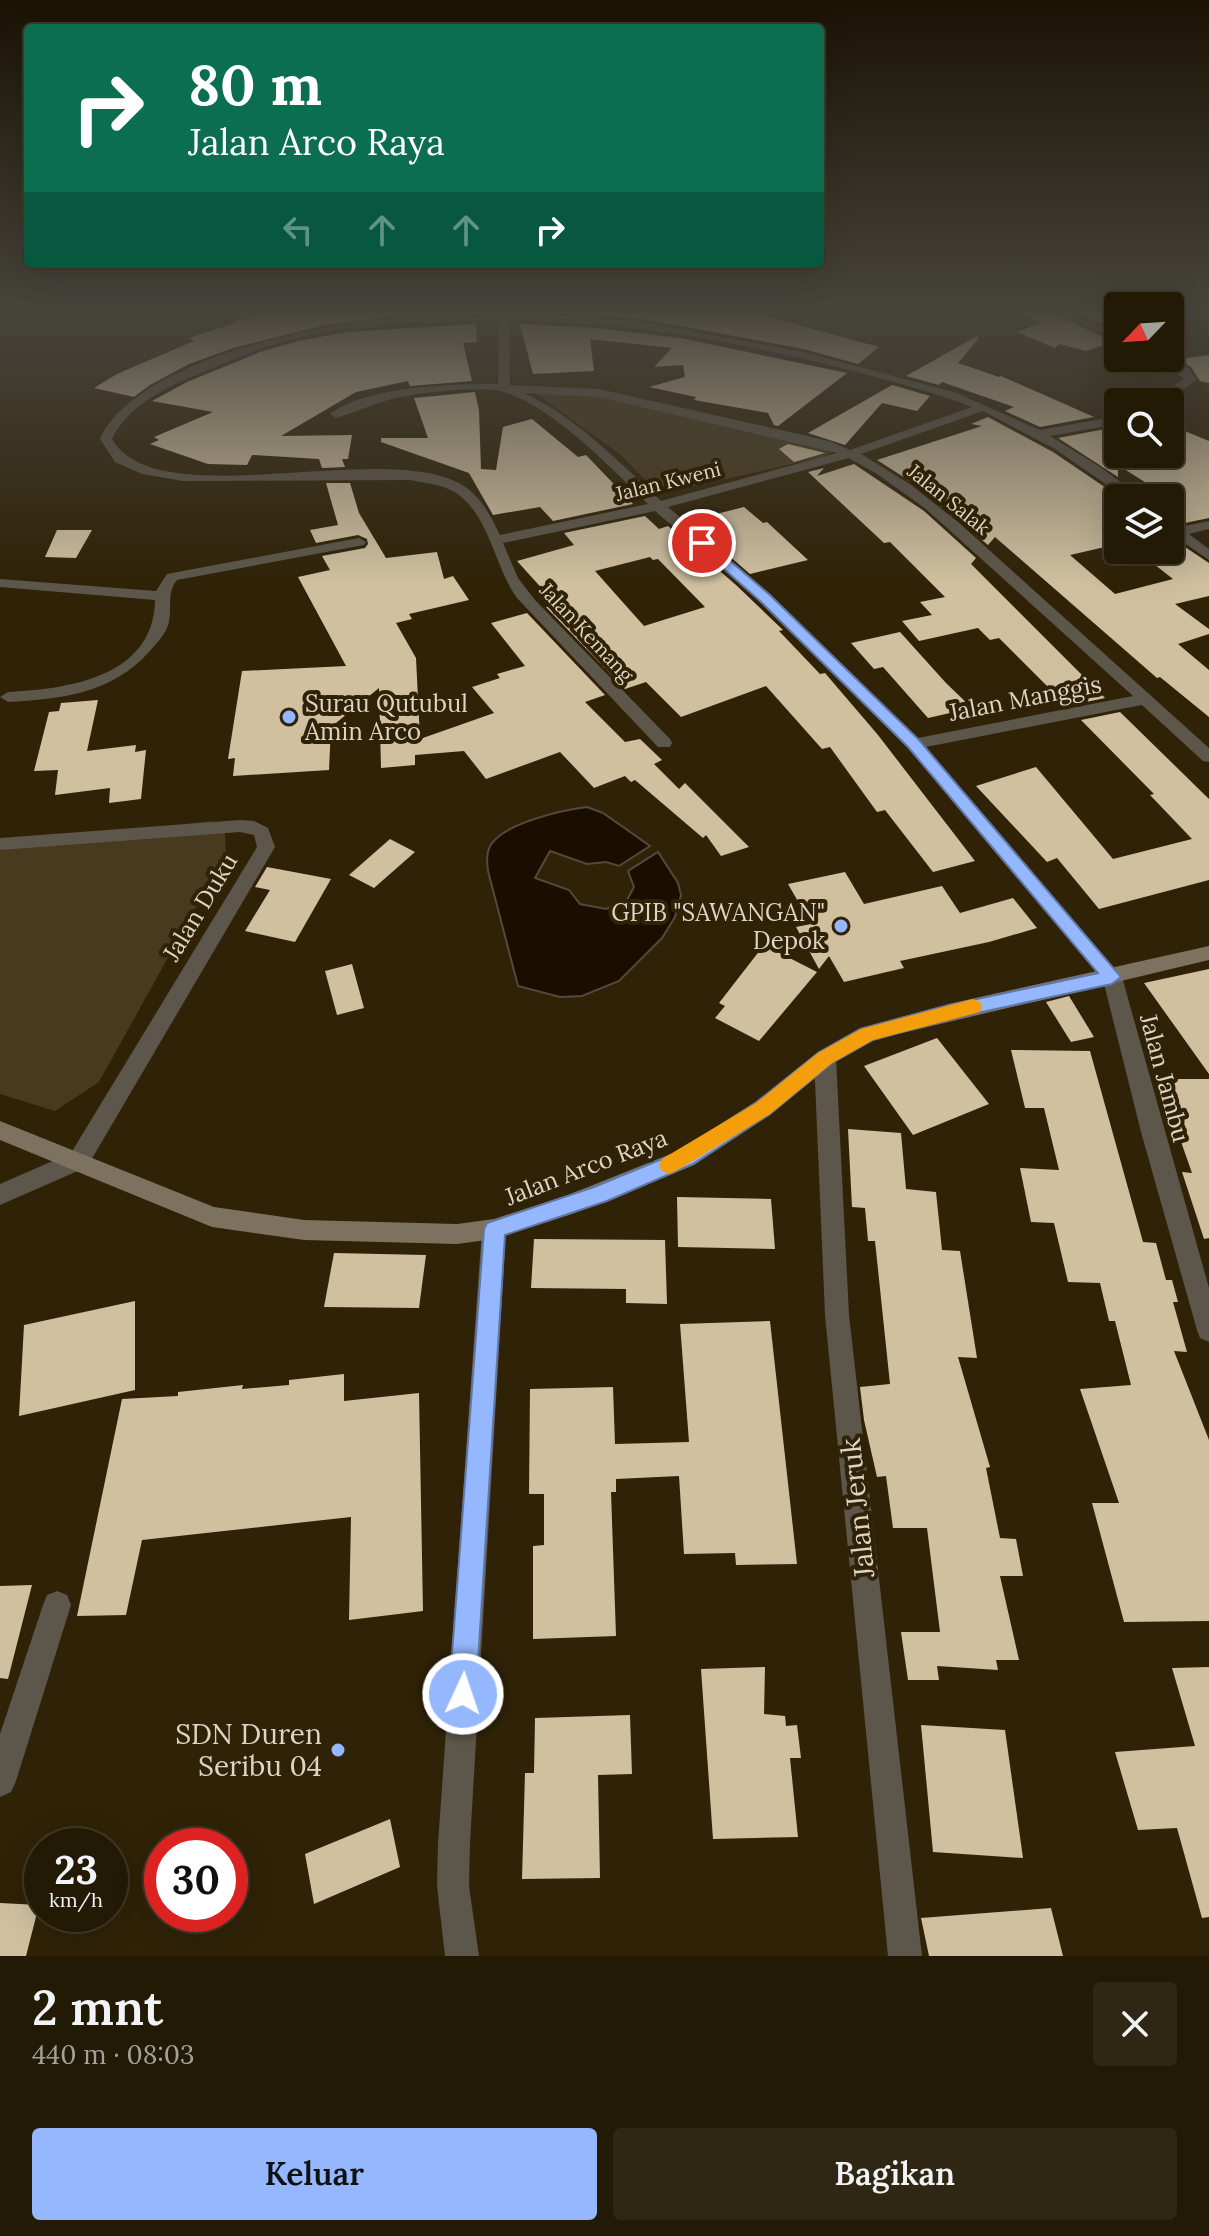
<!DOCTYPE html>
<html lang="id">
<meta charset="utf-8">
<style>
:root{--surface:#231a05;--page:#2f2713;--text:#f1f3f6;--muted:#a3a19a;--line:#403827;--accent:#94b7fd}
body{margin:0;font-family:Lora,serif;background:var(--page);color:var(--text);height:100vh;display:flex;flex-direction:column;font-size:30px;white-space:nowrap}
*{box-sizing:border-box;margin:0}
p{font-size:26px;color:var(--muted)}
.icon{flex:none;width:44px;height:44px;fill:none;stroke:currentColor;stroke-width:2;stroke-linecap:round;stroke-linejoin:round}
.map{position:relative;height:1956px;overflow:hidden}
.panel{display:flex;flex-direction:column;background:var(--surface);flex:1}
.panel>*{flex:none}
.banner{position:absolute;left:24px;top:24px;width:800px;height:244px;border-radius:8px;box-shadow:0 8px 32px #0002,0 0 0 2px var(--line);background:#0b6e4f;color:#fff;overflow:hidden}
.needle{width:52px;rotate:245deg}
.tools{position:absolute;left:1104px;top:292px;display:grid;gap:16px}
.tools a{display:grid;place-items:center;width:80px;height:80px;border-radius:8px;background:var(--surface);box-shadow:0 8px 32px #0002,0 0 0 2px var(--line);font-size:40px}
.speed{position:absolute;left:24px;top:1828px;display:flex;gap:16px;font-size:40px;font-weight:700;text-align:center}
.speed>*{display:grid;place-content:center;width:104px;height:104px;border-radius:50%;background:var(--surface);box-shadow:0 8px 32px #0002,0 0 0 2px var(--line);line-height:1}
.speed small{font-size:20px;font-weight:400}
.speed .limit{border:12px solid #d22;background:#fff;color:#111}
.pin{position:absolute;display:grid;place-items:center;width:68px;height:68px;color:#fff;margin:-34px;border:4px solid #fff;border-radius:50%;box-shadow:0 2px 8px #0007}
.me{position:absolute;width:88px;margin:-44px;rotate:3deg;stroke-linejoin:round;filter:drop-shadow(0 0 6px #0008)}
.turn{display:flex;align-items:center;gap:28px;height:168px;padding:0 32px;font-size:36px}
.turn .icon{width:104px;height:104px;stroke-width:2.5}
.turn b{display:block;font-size:56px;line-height:68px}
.lanes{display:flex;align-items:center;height:76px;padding:0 32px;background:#0003;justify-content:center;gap:40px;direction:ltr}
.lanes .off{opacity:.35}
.round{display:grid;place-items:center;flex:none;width:84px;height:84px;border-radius:8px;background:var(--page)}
.summary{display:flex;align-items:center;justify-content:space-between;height:136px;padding:0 32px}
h1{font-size:48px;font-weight:600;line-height:60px}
.cta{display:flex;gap:16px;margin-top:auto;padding:16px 32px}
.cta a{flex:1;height:92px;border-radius:8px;background:var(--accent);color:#111;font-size:32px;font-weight:600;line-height:92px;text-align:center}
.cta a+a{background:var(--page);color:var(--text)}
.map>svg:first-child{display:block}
.green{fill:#483a1e}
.water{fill:#190e00;stroke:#54493b;stroke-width:2}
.building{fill:#d0c0a0;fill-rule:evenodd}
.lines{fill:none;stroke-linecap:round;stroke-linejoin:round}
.street{fill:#5d564a;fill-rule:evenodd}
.secondary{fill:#7c725f;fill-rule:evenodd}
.route{fill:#94b7fd;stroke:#6077a4;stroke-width:2}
.slow{fill:#f59e0b}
.poi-dot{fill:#94b7fd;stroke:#2f2207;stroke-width:3}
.labels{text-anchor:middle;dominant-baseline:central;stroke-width:8;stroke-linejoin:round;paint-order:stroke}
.far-street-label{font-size:20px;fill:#dcd4c4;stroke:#2f2207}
.street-label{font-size:24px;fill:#dcd4c4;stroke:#2f2207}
.poi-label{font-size:24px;fill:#dcd4c4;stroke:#2f2207;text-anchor:start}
.near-street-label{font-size:28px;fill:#dcd4c4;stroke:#2f2207}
.near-poi-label{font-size:28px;fill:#dcd4c4;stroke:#2f2207;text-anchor:end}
</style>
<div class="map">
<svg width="1209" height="1956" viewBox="0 0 1209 1956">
<rect width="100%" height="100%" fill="#2f2207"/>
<!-- green -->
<path class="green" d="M587,392l214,51 32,9 -10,5 -164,37 -38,-39 -85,-62z
M212,821l13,13 1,19 -127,229 -44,29 -55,-17v-249z"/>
<!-- water -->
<path class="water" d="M587,807l16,6 47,33 -31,20 -13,-4 -19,2 -37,-13 -15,27 34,12 11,14 26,5 21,-9 7,-13 -6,-16 30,-19 20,31 3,12 -6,22 -13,21 -43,43 -37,15 -22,1 -42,-11 -30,-115c-1,-9 -2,-17 2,-25 13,-23 73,-36 97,-39z"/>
<!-- building -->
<path class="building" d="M276,311h200v2l-75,2 -76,10 -92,23 -44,16 -39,21 -16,12 -40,-9 23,-14 77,-33 -5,-3 46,-15 -2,-1z
M532,311h215l132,36 -21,17 -54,-15 -162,-30z
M1018,311h30l66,31 -28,9 -27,-7 -4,4 -38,-16 23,-9z
M1073,311h45v20z
M476,324l1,18 -14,1 9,38 -62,5 -2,-5 -52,11 -75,44 71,-1 -4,24h-6l3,8 -23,1 -3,-9 -67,-4 -5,10 -39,-1 -58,-20 9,-4 -5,-3 59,-25 -61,-11 35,-19 73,-30 38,-11 49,-9z
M520,324l75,4 85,10 167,35 -69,53 -4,-1 -6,-12 -74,-13 2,-3 -47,-10 36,-10 -2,-12 -29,2 18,-19 -82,-9 4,32 -61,3z
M977,336l2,2 -21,25 41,14 2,-1 93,41 -54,10 -35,-16 9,-4 -72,-25 -3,3 -33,-9z
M1209,355v28l-9,-2 -9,-14 -12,-8z
M892,385l38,11 -13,15 -35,-8 -37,42 -37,-12z
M475,392l4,18 2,59 15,1 7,-43 29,-8 46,38 8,-2 47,49 -80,17 -13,-14 -47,8 -24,-42 -88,-31v-4h47l-14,-40z
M988,417l65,35 65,44v48l-48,11 45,39 58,-15 -37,-29h34v-13l39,26v33l-34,8 34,25v5l-31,10 31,26v47l-49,-40 -3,1 -162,-141 -7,8 -75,-62 -36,-23 105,-34 -11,-2z
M1170,425l39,16v77l-29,6 -10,-5v-21l-52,-33v12l-60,-39 58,-11 2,27h52z
M788,444l37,9 -31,9 -15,-13z
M854,464l70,47 52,47 -5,6 134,134 -38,8 -68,-68 -9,2 -12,-12 -59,13 -17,-20 30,-6 -12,-13 25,-5 -55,-55 -6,1 -76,-71 16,-4 -7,8z
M326,483h24l9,30 27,45 51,-6 7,27 9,-3 16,24 -60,14 3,5 -16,4 20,35 4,81 74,-26 -22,-26 28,-9 -3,-4 28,-8 -34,-43 36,-10 78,82 -20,7 40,40 15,-3 22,21 -8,4 25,25 6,-6 64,64 -28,9 -15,-21 -3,3 -68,-58 -4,2 -6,-6 -31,12 -34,-36 -74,27 -22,-28 -49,4v10l-34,3 -2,-80 -48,39 -2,43 -96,6 2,-18 -7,1 14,-88 104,-5 -48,-89 32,-7 -8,-14 43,-8 3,-4 -1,-5 -9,-4 -42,8 -6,-13 28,-5z
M744,507l19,16 4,-1 41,38 -58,14 -61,-53z
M645,516l14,13 9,-3 68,59 47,45 -4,1 41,43 5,-1 53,62 97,126 -42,11 -48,-62 -8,2 -47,-65 -8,2 -56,-63 -85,31 -35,-35 -21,7 -79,-82 10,-3 -39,-43 57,-16 -10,-12zM650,557l3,3 5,-1 47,48 -61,19 -49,-55z
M57,530h35l-16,28 -31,-1z
M900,632l46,51 26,25 -44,10 -45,-51 -9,2 -23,-26z
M98,700l-11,51 49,-6 -1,7 11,-2 -5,49 -32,4 1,-15 -55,7 3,-25 -24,1 15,-59 10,-1 2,-8z
M1120,712l89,87v81l-110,29 -42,-51 -10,4 -71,-76 60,-19 77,92 79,-20 -42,-44 4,-1 -73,-74z
M390,839l25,13 -41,36 -25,-13z
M267,867l64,12 -36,63 -50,-11 25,-41 -15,-3z
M845,872l19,32 78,-18 18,27 53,-15 24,30 -48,14 -89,19 4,7 -60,14 -15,-26 -10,13 -23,-42 15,-3 -23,-40z
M764,945l53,27 -58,69 -44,-23 10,-12 -6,-3z
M352,964l12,44 -27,7 -12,-44z
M1209,969v105l-65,-91z
M1069,996l25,41 -23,5 -25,-40z
M937,1038l52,66 -76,31 -49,-69z
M1011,1050l79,1 53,191 13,1 10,37h6l6,22h-5l14,50 -13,-1 35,89v181l-85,1 -32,-119h27l-39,-114 51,-4 -16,-64h-6l-9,-38 -32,-1 -14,-59 -23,-1 -11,-54 39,2 -15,-62h-19z
M1159,1079h50v159l-5,1 -22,-67 10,1z
M848,1129l53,4 5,56 30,3 6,58 18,1 17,107 -19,-1 32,110 -4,1 14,70 16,1 7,37h-23l19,84h-23l2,10 -61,-4 2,14h-31l-7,-48h39l-13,-104h-34l-7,-52 -9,1 -13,-57 -4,-33 30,-3 -15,-143h-7l-3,-33 -13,-1z
M677,1197l94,2 4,50 -97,-2z
M534,1239l131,1 2,64 -41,-1v-14l-95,-1z
M334,1253l92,2 -7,53 -95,-1z
M135,1301v89l-116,26 5,-91z
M770,1321l27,243 -61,1 -1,-12 -51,1 -5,-78 -63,3v13h-5l5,144 -83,3v-93l11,-1v-51h-15l1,-105 83,-2 2,57 74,-2 -9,-118z
M344,1374v27l75,-8 4,218 -74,9 2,-103 -209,23 -16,75 -49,1 45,-217 56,-3v-4l65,-7 -1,4 47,-4v-5z
M32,1585l-24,94 -8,-1v-92z
M765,1667l-1,47 21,2 1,10 11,-1 4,33h-11l8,79 -85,2 -12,-170z
M1209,1667v250l-7,1 -25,-90 -39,2 -23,-78 80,-6 -23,-78z
M630,1715l2,59 -34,1 2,103 -78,1 3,-106h9l1,-55z
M921,1725l84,5 18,128 -90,-6z
M390,1819l10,48 -86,37 -9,-50z
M0,1903l39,2 -13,51h-26z
M1051,1908l12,48h-134l-8,-38z"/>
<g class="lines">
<!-- street -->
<path class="street" d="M1051,311h14l53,23v7z
M1192,311l17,3v8z
M504,312l138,10 161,30 151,40 86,38 78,-14v8l-68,12 52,32 39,30h-15l-71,-49 -72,-38 -122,43 50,31 47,37 251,226v14l-6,-1 -61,-56 -216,42 196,230 87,311v54l-9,-4 -3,-8 -56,-198 -38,-152 -195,-232 -148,-147 -105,-90 -152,32 15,35 17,22 135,139 2,4 -2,4h-12l-141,-149c-23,-32 -28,-86 -64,-107 -13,-7 -28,-8 -43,-11l-227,1 -41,-7 -27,-12 -15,-23c36,-79 221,-116 301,-121 21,-1 89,1 103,-6zM499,321l-1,63c-46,0 -131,2 -168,30l6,4c18,-5 35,-13 52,-18 25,-7 92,-15 116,-8 49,15 107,76 144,112l-148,31c-9,-18 -18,-37 -36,-49 -77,-49 -307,32 -352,-47 16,-34 54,-51 86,-65 32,-13 65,-28 99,-36 65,-15 135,-17 202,-17zM509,321c116,0 229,20 340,49 41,11 83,21 123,37l-122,43 -21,-9 -230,-52 -89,-4zM524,393l75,4 238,56 -176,48c-42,-39 -85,-84 -137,-108zM849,458l28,16 49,35 207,187 -215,42 -148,-143 -102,-88z
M1170,356l19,13 8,11 -34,22h-14l35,-23 -25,-21z
M1209,521v8l-20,5 20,15v11l-39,-27v-11l10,5z
M359,538l7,4 -2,3 -187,35c-12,14 -3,32 -10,48 -4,9 -12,17 -18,24 -38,42 -88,47 -141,50l-8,-5 8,-5c60,-3 146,-15 147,-92l-155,-13v-8l156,12 11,-17z
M240,820l14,1 14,7 7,19 -188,320 -87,38v-21l71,-31 186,-306 -3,-12 -14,-3 -240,18v-12z
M825,1050l7,2 4,6 13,257 73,641h-34l-63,-641 -11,-257 4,-6z
M494,1219l8,3 4,7 -36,614 -1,43 10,70h-34l-8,-70 1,-43 44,-614 4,-7z
M57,1591l10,4 4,10 -55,176 -5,11 -11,5v-63l43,-129 4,-10z"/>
<!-- secondary -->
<path class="secondary" d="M1209,946v14l-336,80 -41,24 -61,50 -77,51 -122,49 -78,25 -37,5 -153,-4 -92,-13 -212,-87v-19l214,86 90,13 153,4 37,-5 74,-24 110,-44 77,-49 63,-50 42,-24 89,-24z"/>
</g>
<!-- sky -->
<linearGradient id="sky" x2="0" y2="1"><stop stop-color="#1a1304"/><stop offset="0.53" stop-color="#47443c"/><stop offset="1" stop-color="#47443c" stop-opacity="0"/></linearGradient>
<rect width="1209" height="585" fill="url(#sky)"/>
<!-- route -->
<path class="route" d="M698,541h9l63,54 149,145 202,237 -9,7 -163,35 -76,21 -41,23 -62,51 -77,50 -86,37 -102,34 -29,459 -4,10 -9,4 -10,-4 -4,-10 35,-465 3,-6 107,-36 85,-35 77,-49 62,-50 43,-24 88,-24 149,-32 -190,-226 -148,-146 -62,-55z"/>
<!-- slow -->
<path class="slow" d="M973,999l7,3 2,5 -2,5 -107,28 -41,23 -62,51 -94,57 -7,3 -7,-3 -3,-6 3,-6 94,-56 62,-50 43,-24z"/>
<!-- markers -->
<g class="poi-dot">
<circle cx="289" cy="717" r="8"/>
<circle cx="841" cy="926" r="8"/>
<circle cx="338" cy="1750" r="8"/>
</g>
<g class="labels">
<!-- far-street labels -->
<g class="far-street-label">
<text transform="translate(668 481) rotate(-14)">Jalan Kweni</text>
<text transform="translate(949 499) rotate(39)">Jalan Salak</text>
<text transform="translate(587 632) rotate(47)">Jalan Kemang</text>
</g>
<!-- street labels -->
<g class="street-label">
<text transform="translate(1025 698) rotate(-11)">Jalan Manggis</text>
<text transform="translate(200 907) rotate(-59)">Jalan Duku</text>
<text transform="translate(1165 1078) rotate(75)">Jalan Jambu</text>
<text transform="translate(586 1167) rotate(-21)">Jalan Arco Raya</text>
</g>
<!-- poi labels -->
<g class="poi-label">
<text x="305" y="703">Surau Qutubul<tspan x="305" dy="28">Amin Arco</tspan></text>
<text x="825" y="912" text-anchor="end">GPIB "SAWANGAN"<tspan x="825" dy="28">Depok</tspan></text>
</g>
<!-- near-street labels -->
<g class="near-street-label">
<text transform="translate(857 1508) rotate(-96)">Jalan Jeruk</text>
</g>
<!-- near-poi labels -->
<g class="near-poi-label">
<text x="322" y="1734">SDN Duren<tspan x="322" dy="32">Seribu 04</tspan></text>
</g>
</g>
</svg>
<div class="tools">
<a><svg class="needle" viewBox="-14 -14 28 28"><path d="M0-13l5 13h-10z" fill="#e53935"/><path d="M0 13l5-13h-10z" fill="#a3a19a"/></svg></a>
<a><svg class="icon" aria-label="search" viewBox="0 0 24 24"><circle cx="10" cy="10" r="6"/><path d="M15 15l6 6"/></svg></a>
<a><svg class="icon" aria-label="layers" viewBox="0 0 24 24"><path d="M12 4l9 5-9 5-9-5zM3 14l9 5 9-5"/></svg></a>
</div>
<div class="speed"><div>23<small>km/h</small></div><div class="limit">30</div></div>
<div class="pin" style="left:702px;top:543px;background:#d93025"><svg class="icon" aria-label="arrive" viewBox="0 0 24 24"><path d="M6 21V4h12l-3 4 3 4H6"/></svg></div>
<svg class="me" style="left:463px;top:1694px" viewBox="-20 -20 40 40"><circle r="17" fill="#94b7fd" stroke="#fff" stroke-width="3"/><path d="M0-11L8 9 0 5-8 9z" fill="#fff"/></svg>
<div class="banner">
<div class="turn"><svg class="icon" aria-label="right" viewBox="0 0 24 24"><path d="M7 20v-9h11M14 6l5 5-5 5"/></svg><div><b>80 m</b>Jalan Arco Raya</div></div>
<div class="lanes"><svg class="icon off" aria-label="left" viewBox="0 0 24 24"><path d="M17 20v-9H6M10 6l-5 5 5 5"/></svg><svg class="icon off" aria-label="ahead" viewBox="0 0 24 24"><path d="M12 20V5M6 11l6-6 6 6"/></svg><svg class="icon off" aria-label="ahead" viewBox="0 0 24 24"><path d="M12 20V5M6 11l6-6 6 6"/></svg><svg class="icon" aria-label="right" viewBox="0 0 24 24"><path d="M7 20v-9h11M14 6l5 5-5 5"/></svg></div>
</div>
</div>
<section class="panel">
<div class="summary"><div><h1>2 mnt</h1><p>440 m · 08:03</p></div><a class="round"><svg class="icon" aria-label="close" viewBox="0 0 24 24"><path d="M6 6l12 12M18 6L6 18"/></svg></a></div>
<div class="cta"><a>Keluar</a><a>Bagikan</a></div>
</section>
